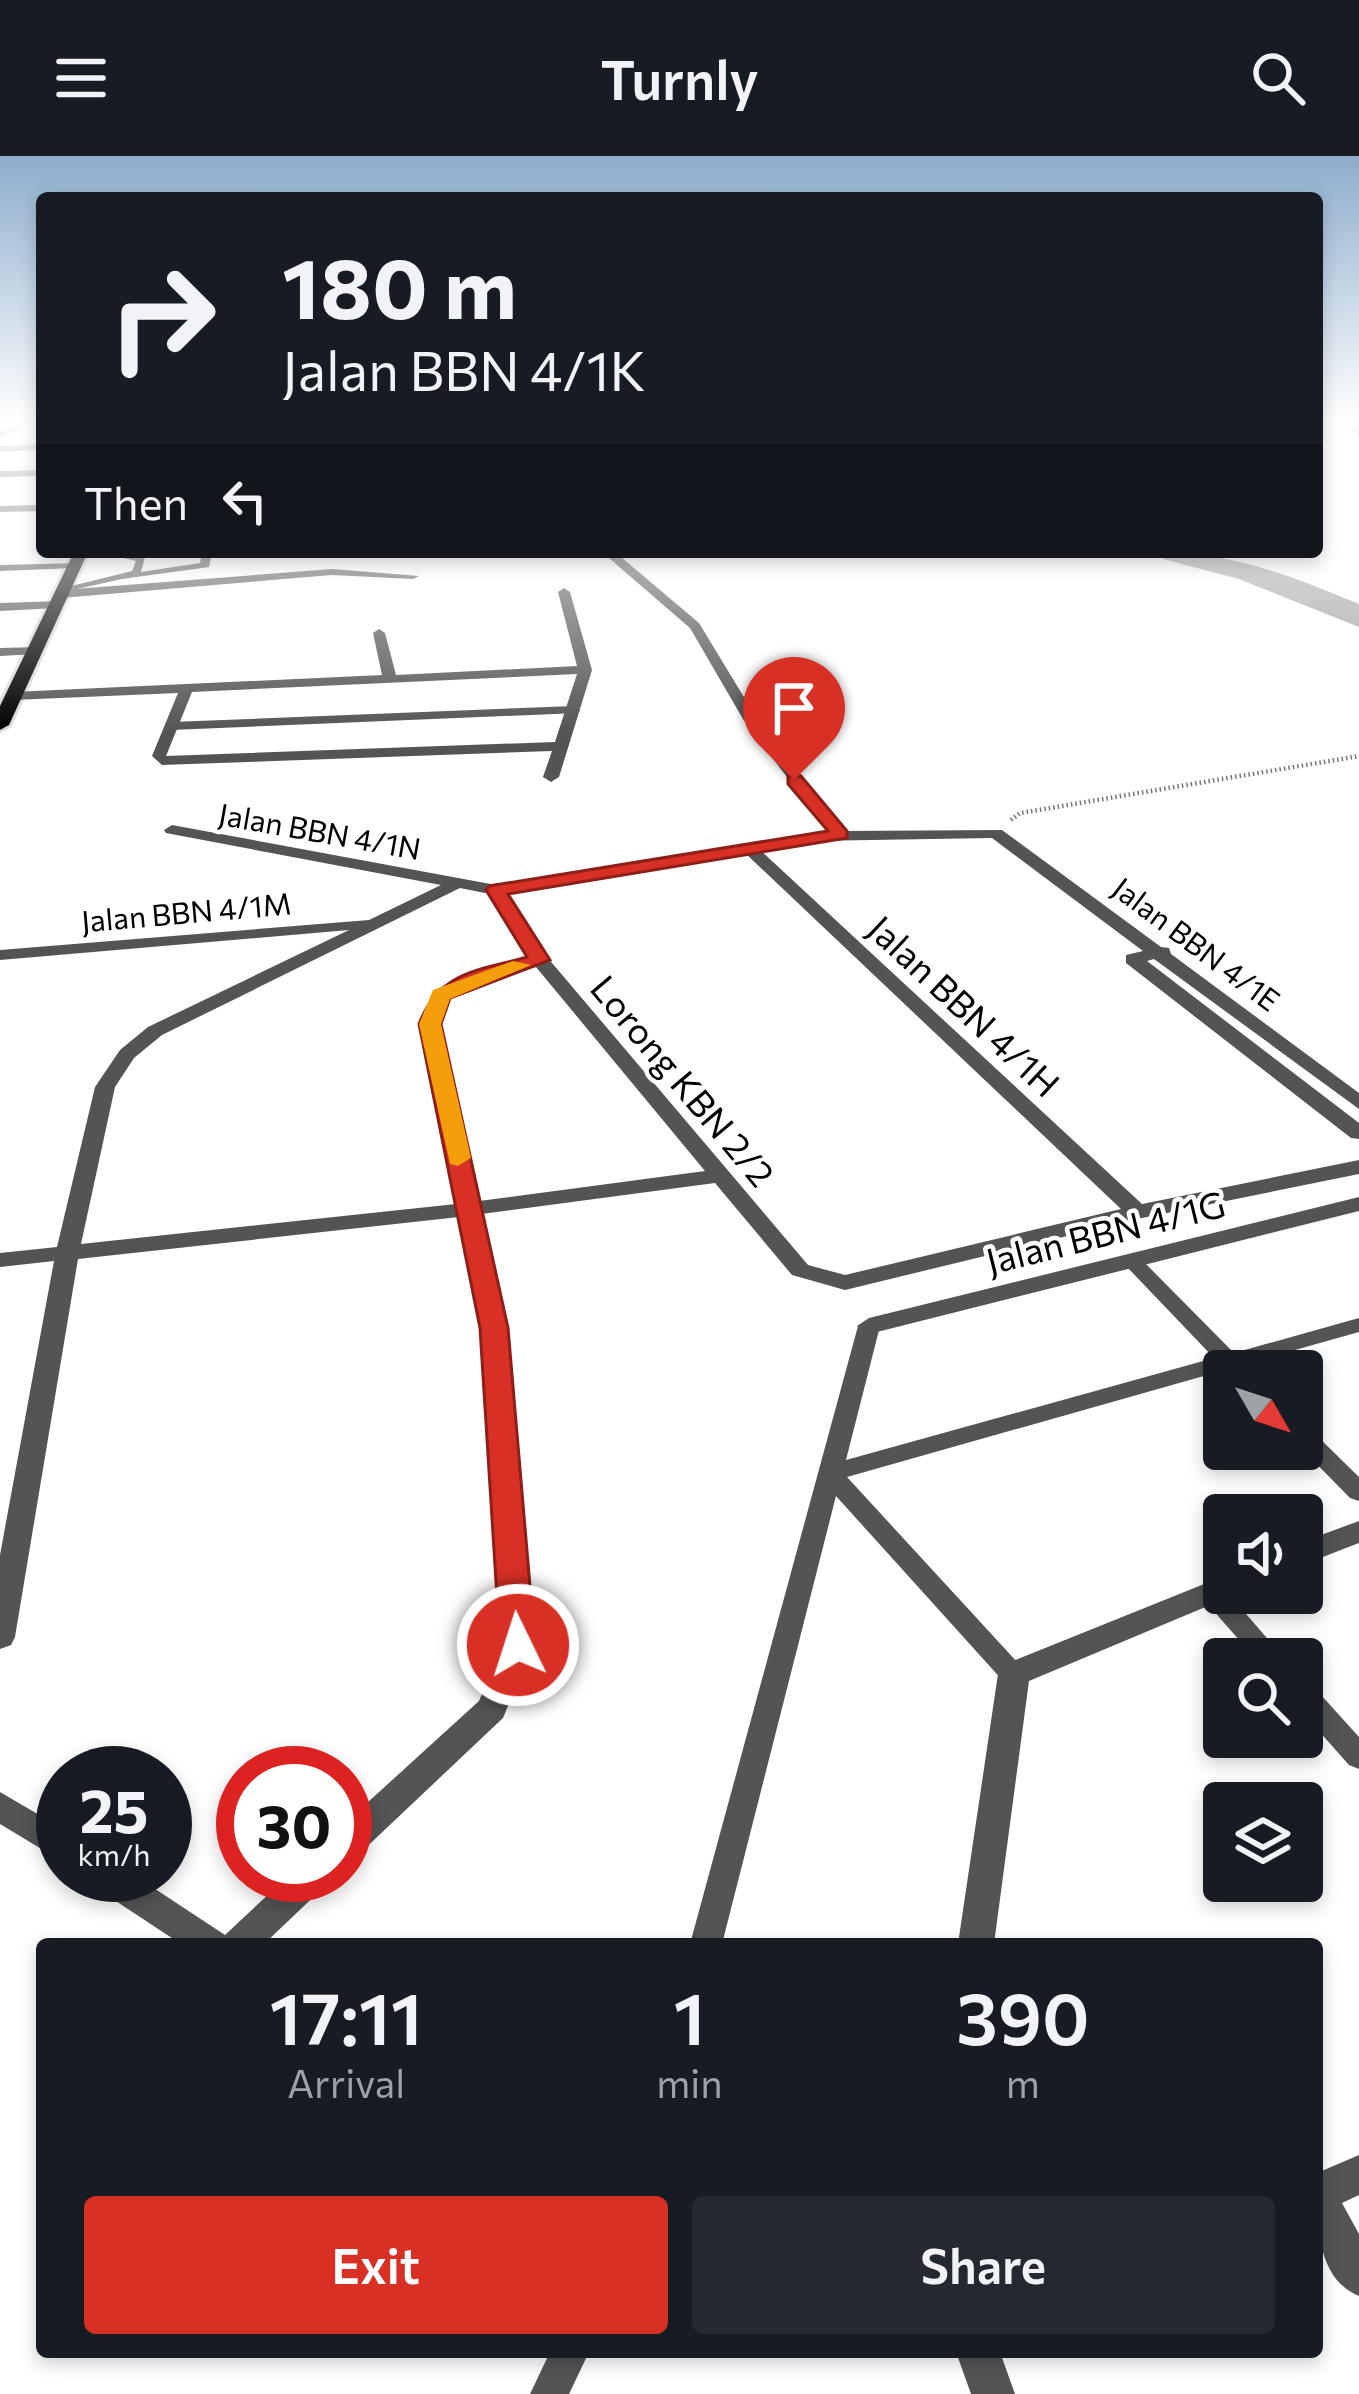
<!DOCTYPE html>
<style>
:root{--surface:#171b24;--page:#242831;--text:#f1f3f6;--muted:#9ea1a6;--accent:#d93025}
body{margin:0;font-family:Commissioner,sans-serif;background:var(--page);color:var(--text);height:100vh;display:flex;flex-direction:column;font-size:45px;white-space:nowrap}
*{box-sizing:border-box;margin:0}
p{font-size:39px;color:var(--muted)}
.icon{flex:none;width:66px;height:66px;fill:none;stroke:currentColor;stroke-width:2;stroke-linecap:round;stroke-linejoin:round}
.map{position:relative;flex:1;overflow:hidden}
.side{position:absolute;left:36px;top:1782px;width:1287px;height:420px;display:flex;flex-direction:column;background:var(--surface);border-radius:12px;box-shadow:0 6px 18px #0003}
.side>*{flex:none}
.guide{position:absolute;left:36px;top:36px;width:1287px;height:366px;border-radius:12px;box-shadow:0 6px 18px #0003;background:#171b24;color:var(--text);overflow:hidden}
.needle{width:78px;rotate:129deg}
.controls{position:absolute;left:1203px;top:1194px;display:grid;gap:24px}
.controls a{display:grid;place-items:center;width:120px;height:120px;border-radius:12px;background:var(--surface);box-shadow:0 6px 18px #0003;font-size:60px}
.speed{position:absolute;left:36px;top:1590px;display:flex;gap:24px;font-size:60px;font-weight:700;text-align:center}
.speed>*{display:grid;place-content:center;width:156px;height:156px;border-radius:50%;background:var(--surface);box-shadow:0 6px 18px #0003;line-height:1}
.speed small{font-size:30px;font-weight:400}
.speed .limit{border:18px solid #d22;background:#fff;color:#111}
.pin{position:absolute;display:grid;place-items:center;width:102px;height:102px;color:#fff;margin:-123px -51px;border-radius:50% 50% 50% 0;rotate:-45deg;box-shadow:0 0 12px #0007}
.pin .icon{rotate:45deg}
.me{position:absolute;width:132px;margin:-66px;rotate:356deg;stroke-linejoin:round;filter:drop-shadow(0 0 9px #0008)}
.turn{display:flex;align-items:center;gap:42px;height:252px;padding:0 48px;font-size:54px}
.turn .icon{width:156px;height:156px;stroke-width:2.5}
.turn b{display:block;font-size:84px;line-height:102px}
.then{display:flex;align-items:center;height:114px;padding:0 48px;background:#0003;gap:24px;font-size:45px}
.eta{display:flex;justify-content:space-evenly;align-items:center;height:204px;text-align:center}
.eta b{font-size:72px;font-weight:600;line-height:84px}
.button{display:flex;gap:24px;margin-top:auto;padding:24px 48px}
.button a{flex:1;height:138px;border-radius:12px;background:var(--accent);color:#fff;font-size:48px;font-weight:600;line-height:138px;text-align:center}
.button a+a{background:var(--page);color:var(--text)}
header{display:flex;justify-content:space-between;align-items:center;height:156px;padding:0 48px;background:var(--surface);font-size:54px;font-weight:600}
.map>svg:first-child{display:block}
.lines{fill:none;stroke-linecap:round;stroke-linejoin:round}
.river{fill:#a2a2a2;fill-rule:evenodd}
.primary-casing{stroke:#dbdbdb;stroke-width:6}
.path{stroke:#767676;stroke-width:4.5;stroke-dasharray:1.5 3;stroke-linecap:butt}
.service{fill:#545454;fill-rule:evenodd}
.minor{fill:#545454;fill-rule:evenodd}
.primary{fill:#000;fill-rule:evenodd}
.route{fill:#d93025;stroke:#8d1f18;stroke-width:3}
.slow{fill:#f59e0b}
.labels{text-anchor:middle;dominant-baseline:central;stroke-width:9;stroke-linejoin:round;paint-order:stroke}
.far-street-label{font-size:30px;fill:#000;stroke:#fff}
.street-label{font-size:36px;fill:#000;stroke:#fff}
</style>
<header><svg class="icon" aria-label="menu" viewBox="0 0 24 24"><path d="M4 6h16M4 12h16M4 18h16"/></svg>Turnly<svg class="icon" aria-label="search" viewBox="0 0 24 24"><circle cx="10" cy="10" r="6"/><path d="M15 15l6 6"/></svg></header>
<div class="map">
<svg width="1359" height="2238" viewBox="0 0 1359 2238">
<rect width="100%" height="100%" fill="#fff"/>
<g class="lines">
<!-- river -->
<path class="river" d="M1158,396c74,0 133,24 201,52v23l-120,-48 -76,-20z"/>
<defs>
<path id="primary" d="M74,396h14l-79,173 -9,5v-24z"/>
</defs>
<!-- primary casing -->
<use href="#primary" class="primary-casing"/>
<!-- path -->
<path class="path" d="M1011,664l9,-7 339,-57"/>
<!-- service -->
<path class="service" d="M42,349v6l-42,1v-6z
M99,396l46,5 -4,15 59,-9 2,-11h10l-3,15 -87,12 -63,14v-4l73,-18 4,-10z
M574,550l6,4 -2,3 -407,17 -6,-4 6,-4z
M1134,1101l7,2 93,94 125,-35v14l-114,32 4,7 -24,-1 -378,107 181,197 -4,8 -10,3 -10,-3 -168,-186 -114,448h-32l168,-618 11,-7 11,7 -34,134 368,-102 -87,-91 -3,-4z
M1302,1271l8,2 49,48v24l-9,-3 -48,-49z
M1212,1426l9,3 3,8h4l57,66h-29l-53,-60 -4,-7 4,-7z
M1302,1526l10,3 47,52v32l-10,-4 -47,-53z
M550,2196h39l-20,42h-39z"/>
<!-- minor -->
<path class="minor" d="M27,264h12l-39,17v-6z
M1340,264h9l10,8v8z
M42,288v6l-42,2v-6z
M42,314v6l-42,1v-6z
M602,396h13l84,71 57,94 89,114 157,-1 159,117 8,1 2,6 188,139v16l-205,-150 -7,2 212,162v16l-8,-1 -225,-175v-8l17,-4 -151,-113 -181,3 -51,9 382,354 217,-44v14l-222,45 -292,71 -53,-15 -77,-92 -234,31 25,114 27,317 -30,73 -146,138 -12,4v-37l134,-122 24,-56 -21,-317 -23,-111 -381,42 -63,378 -4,8 -11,4v-94l54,-294 -54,6v-14l57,-6 38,-160 25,-37 28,-23 201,-97 -349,30v-10l369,-30 72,-35 -275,-52 -2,-3 8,-5 324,60 332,-54 -85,-112 -53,-91zM744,696l377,357 -276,66 -37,-10 -261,-308 -40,-64zM460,732l30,6 39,63 -68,19 -27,15 -14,33 36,180 -375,40 34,-157 19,-29 28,-23zM536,811l169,204 -226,30 -39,-177 9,-26 26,-14z
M79,407l-4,5 -75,3v-6z
M332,413l87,7 -6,3 -81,-4 -271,23 -6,-4 6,-4z
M564,432l6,4 22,78 -33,107 -8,5 -8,-5 9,-26 -390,14 -10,-9 26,-63 -165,7 -7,-4 7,-4 369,-17 -9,-42 6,-4 6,4 11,42 181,-9 -19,-74zM577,518l-22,68 -389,14 26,-64z
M61,445l-4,7 -57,3v-8z
M40,491v6l-5,1 -35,2v-8z
M1359,1041v14l-490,123 -12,-8 12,-8z
M1359,1365v22l-57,22v-23z
M1224,1420v17l10,2 -205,86 -35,263h-36l40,-270 5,-9z
M0,1636l63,37v33l-63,-38z
M88,1719h46l91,60 64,-60h41l-5,11 -61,58h-83l-88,-58z
M1359,1999v40l-17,8 17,31v62c-46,-19 -42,-82 -42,-123z
M956,2196h44l15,42h-44z"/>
<!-- primary -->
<use href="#primary" class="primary"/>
</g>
<!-- sky -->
<linearGradient id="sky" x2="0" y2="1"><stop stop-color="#8cadcc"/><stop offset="0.46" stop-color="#fff"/><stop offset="1" stop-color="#fff" stop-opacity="0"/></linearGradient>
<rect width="1359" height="577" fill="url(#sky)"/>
<!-- route -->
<path class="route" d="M788,620h13l46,55v7l-339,56 42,66 -100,38 -9,26 67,304 27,317 -5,10h-25l-5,-10 -20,-317 -61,-304c21,-53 58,-53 108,-67l-41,-67 3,-4 339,-55 -40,-47z"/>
<!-- slow -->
<path class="slow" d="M513,805l18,4 -81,34 -9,25 30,134 -13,8 -8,-2 -31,-140 14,-34z"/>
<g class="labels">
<!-- far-street labels -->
<g class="far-street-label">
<text transform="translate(320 674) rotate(10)">Jalan BBN 4/1N</text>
<text transform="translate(186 755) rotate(-5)">Jalan BBN 4/1M</text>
<text transform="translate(1197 787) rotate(37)">Jalan BBN 4/1E</text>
</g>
<!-- street labels -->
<g class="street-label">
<text transform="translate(965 849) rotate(43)">Jalan BBN 4/1H</text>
<text transform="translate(684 924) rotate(50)">Lorong KBN 2/2</text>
<text transform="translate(1105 1075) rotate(-14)">Jalan BBN 4/1G</text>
</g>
</g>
</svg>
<div class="controls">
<a><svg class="needle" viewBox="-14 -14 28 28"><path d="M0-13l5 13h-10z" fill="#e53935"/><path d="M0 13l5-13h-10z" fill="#9ea1a6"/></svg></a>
<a><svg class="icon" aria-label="sound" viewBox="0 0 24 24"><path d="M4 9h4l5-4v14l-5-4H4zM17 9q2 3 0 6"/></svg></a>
<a><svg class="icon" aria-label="search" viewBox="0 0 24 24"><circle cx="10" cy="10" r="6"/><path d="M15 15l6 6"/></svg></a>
<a><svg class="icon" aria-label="layers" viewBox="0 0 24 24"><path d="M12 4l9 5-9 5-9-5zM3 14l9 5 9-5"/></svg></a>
</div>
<div class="speed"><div>25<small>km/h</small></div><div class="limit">30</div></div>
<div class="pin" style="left:794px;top:624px;background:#d93025"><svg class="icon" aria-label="arrive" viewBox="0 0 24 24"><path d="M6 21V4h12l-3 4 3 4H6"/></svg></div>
<svg class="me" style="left:518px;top:1489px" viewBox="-20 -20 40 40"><circle r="17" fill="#d93025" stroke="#fff" stroke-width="3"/><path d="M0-11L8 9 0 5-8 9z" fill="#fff"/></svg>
<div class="guide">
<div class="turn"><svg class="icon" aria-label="right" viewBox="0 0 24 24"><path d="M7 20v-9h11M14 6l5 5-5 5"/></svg><div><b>180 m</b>Jalan BBN 4/1K</div></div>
<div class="then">Then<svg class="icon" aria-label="left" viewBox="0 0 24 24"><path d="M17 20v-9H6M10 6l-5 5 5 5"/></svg></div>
</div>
<section class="side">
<div class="eta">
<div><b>17:11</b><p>Arrival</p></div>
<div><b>1</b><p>min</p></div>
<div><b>390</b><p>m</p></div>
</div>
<div class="button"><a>Exit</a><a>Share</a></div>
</section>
</div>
